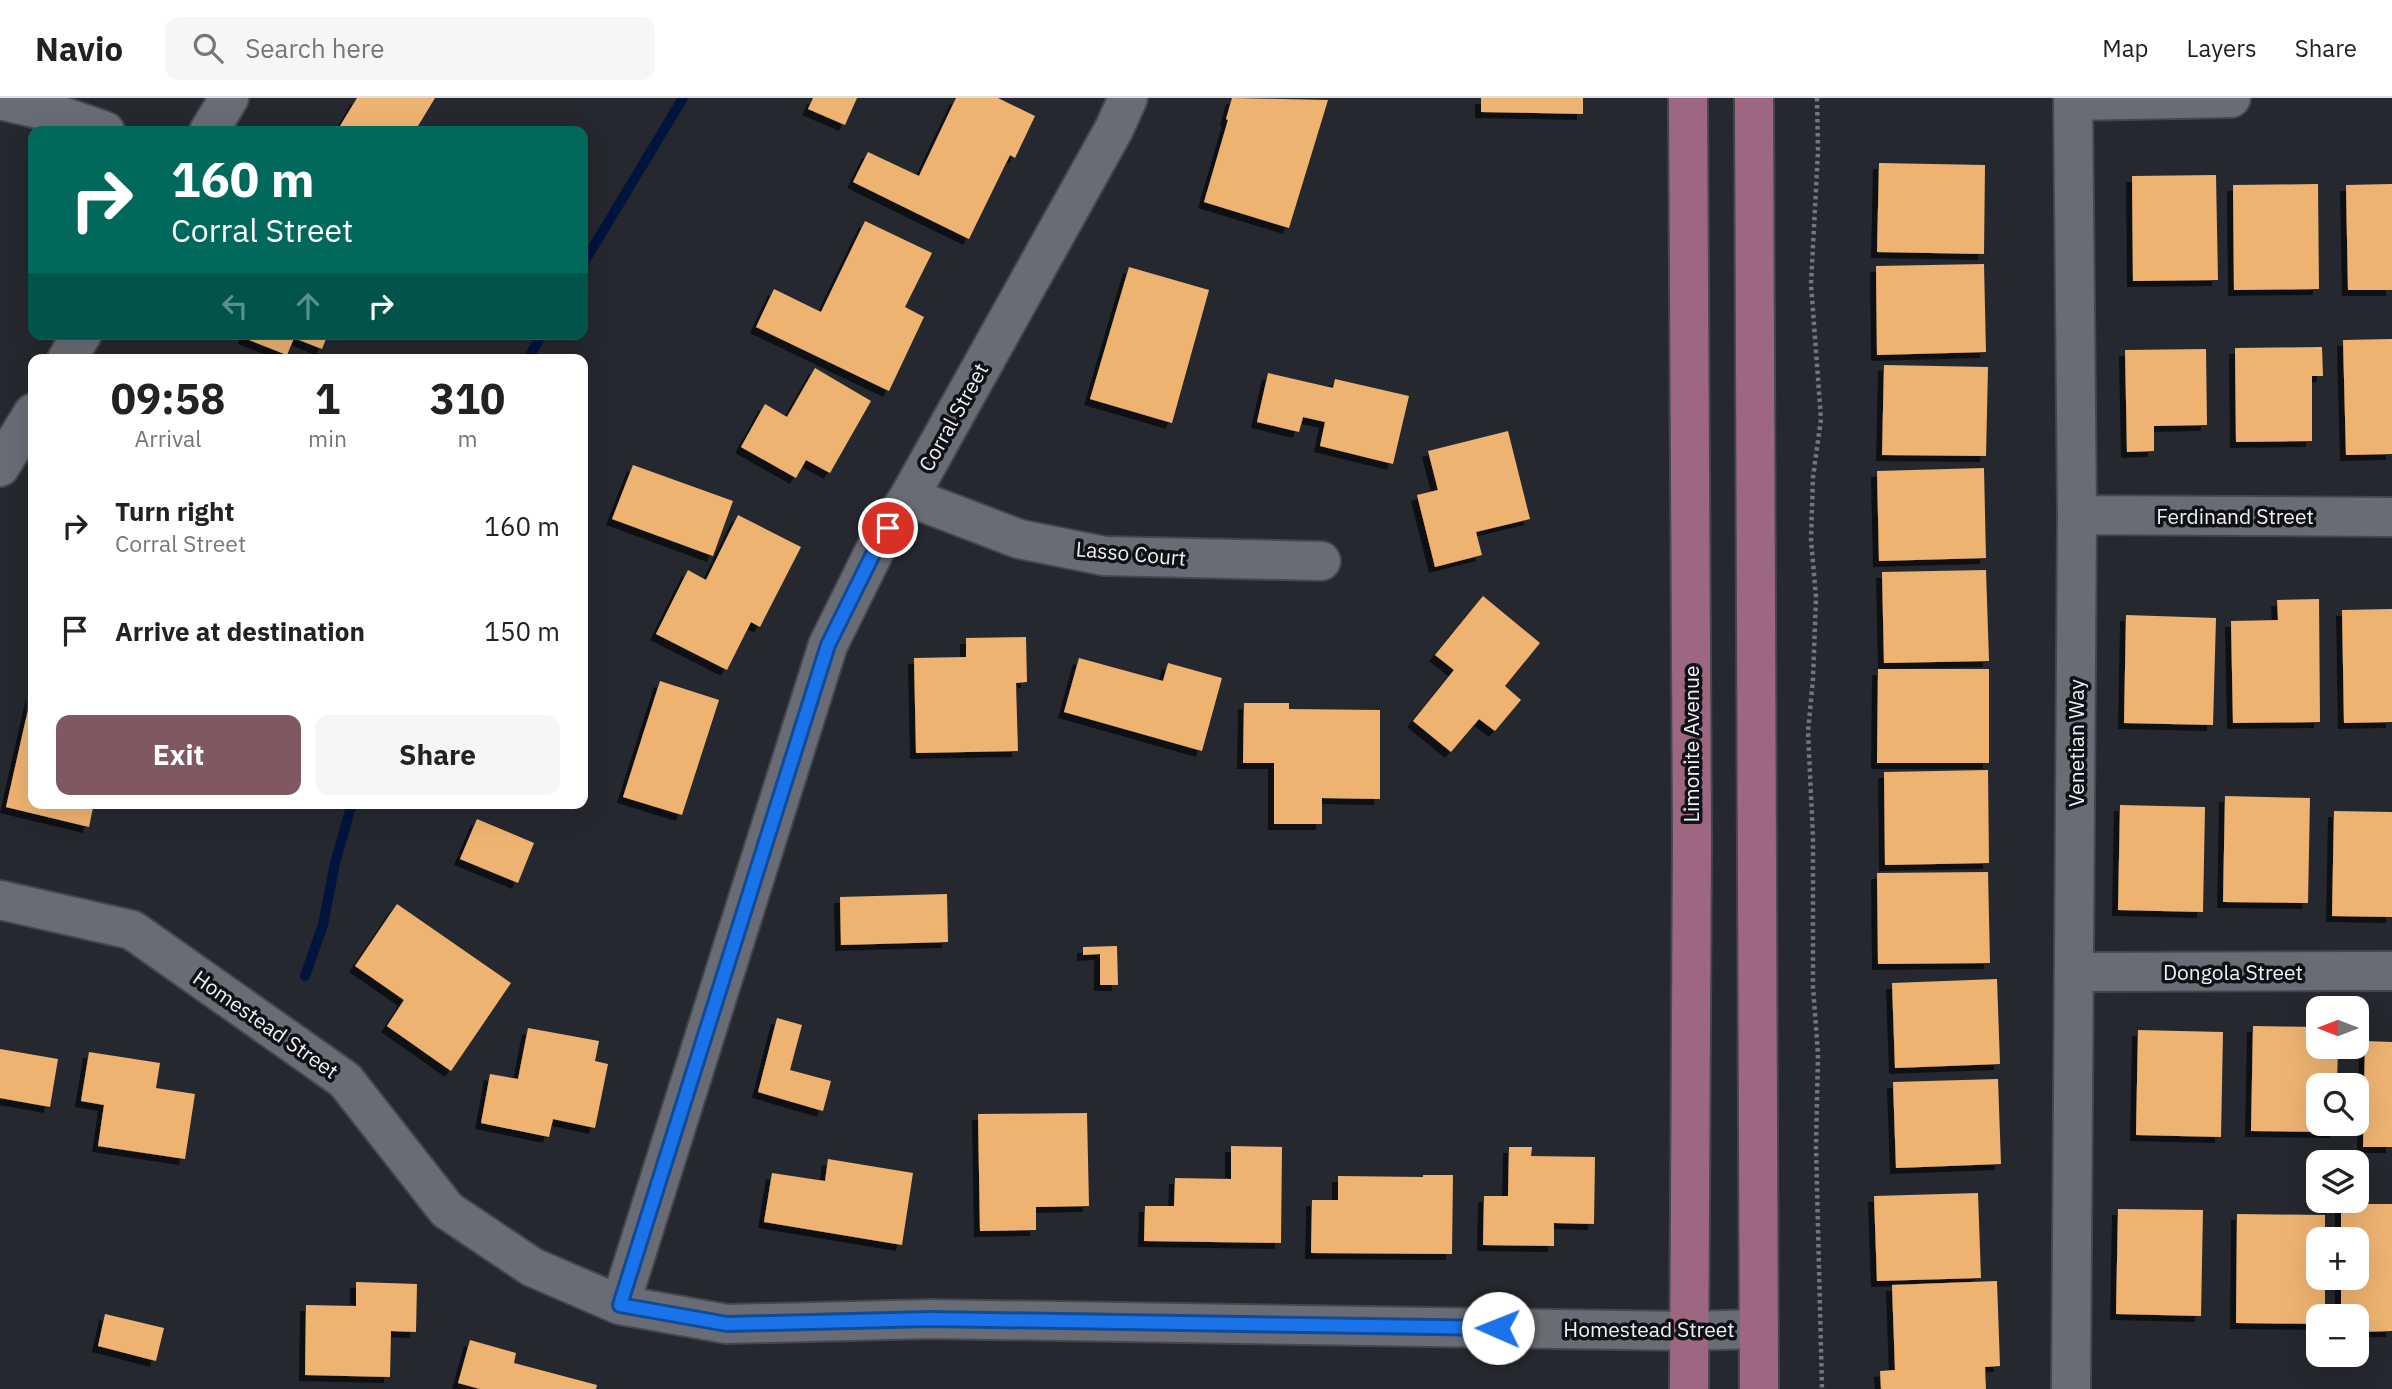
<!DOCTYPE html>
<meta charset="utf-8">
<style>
:root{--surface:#fff;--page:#f6f6f6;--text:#222;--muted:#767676;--line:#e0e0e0;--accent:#805862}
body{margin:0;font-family:"IBM Plex Sans",sans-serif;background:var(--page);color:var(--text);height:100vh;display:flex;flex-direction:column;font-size:26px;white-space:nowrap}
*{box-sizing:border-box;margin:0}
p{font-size:23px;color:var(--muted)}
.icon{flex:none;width:38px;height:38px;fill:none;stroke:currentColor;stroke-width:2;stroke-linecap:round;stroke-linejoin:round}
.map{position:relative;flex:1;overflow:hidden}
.panel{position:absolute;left:28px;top:256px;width:560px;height:455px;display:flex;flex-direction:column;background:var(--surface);border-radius:14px;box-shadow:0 7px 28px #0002}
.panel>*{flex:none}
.banner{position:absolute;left:28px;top:28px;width:560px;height:214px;border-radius:14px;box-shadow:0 7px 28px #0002;background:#00695c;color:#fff;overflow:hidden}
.needle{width:46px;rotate:270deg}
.fabs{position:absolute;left:2306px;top:898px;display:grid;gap:14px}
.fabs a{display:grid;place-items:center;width:63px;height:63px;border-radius:14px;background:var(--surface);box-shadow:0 7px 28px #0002;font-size:35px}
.pin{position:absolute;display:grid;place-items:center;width:60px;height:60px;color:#fff;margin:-30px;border:4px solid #fff;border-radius:50%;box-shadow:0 2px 7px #0007}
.me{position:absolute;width:77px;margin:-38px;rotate:271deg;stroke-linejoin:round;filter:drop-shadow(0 0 5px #0008)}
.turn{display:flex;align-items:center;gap:24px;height:147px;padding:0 28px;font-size:32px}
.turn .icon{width:91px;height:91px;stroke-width:2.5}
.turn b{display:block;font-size:49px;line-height:60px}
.lanes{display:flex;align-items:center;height:66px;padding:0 28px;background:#0003;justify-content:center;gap:35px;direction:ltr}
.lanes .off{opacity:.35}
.eta{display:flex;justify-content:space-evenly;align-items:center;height:119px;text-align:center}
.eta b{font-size:42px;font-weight:700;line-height:49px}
.action{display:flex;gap:14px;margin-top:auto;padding:14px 28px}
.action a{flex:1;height:80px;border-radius:14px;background:var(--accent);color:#fff;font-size:28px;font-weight:700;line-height:80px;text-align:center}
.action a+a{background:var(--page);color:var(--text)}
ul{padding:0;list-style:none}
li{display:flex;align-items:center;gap:21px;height:105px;padding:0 28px}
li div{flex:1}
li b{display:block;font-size:26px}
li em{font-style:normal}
header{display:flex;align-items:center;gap:42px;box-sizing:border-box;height:98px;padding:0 35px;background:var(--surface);border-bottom:2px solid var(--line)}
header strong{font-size:33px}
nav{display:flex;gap:38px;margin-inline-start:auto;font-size:24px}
.search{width:490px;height:63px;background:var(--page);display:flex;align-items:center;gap:18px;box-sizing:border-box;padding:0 24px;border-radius:14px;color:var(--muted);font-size:26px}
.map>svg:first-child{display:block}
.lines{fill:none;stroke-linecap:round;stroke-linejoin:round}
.stream{stroke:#00143d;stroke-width:10}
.building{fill:#eeb371;filter:url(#shadow)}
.minor-casing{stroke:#45474d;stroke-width:42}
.major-casing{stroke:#45474d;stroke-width:42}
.path{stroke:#73757b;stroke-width:4.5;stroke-dasharray:3.5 3.5;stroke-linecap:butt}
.minor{stroke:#696c74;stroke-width:38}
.major{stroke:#9d6782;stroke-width:38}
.route-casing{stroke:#114b97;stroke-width:18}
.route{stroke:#1a73e8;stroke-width:12}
.labels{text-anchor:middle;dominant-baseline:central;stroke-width:7;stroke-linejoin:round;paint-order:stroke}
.street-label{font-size:21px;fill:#eff1f6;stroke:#101114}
</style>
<header>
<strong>Navio</strong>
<div class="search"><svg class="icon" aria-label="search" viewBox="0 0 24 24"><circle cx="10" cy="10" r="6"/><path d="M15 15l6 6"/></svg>Search here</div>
<nav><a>Map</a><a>Layers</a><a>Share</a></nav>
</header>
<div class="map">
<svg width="2392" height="1291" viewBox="0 0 2392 1291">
<defs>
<filter id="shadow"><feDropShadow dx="-6" dy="6" stdDeviation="0" flood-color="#0009"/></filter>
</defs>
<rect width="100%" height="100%" fill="#26282f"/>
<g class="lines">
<!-- stream -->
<path class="stream" d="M583,166l100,-166
M528,261l14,-25
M305,878l18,-51 12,-62 17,-60"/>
</g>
<!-- building -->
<path class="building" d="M357,0h78l-20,33h-78z
M813,0h44l-12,27 -37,-16z
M956,0h42l37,18 -20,42 -5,-3 -41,84 -116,-57 15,-30 51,24z
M1232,0l96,2 -39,128 -85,-26 24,-82 -2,-1z
M1481,0h102v16l-102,-2z
M1879,65l106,2 -1,89 -107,-2z
M2216,77l2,105 -85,1 -1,-105z
M2318,86l1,105 -85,1 -1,-105z
M2392,86v106h-44l-2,-105z
M865,123l67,32 -27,54 19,10 -35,74 -133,-64 18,-38 47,23z
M1984,166l2,88 -109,3 -1,-89z
M1129,169l80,23 -37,133 -82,-24z
M245,236h83l-6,15 -28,-11 -7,17 -43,-17z
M2392,241v115l-46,1 -3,-115z
M2322,249l1,29h-11v65l-76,1 -1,-94z
M2206,251l1,76 -53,1v25l-27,1 -2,-102z
M1884,267l104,2 -2,89 -104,-1z
M815,270l56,33 -41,72 -24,-13 -10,18 -55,-31 24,-43 22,13z
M1268,275l65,15 2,-9 74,17 -16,68 -73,-18 5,-24 -22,-5 -4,15 -42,-10z
M1508,333l22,88 -54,13 6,23 -47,12 -18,-72 21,-5 -10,-39z
M633,367l100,36 -20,55 -101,-37z
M1984,370l2,90 -107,3 -2,-90z
M738,417l63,32 -41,80 -9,-5 -24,48 -71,-36 32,-64 18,10z
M1986,472l3,91 -105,2 -2,-91z
M1483,498l57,47 -35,43 16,14 -26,31 -16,-12 -28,33 -38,-31 41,-51 -19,-15z
M2319,501l1,123 -87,1 -2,-102 47,-1 -1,-20z
M2392,511v113l-48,1 -2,-113z
M2126,517l90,3 -3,107 -89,-2z
M1026,539l1,45 -11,1 2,68 -102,2 -2,-95 52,-1v-19z
M1079,560l84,23 5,-18 54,15 -20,73 -138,-39z
M1878,571h111v94h-112z
M660,583l59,19 -37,115 -59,-18z
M32,594l1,111h61l-5,24 -83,-20z
M1244,605h45v6l91,1v89l-58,-1v26h-48v-61h-31z
M1988,672l1,93 -104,2 -1,-93z
M2225,698l85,2 -2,105 -85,-1z
M2120,707l85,2 -2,105 -85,-2z
M2334,713l58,1v105l-60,-1z
M477,721l57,24 -16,40 -58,-24z
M1988,774l2,91 -112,1 -1,-91z
M947,796l1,48 -107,3 -1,-48z
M397,806l114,79 -60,88 -64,-45 17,-26 -49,-34z
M1117,848l1,39h-18v-31l-17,1v-8z
M1997,881l3,85 -105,4 -3,-85z
M777,920l25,7 -12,45 41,11 -8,30 -65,-19z
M2253,928l66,1v19h19l-1,39h-18v39h17v8l-85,-1z
M528,930l71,13 -4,20 13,3 -13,64 -42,-9 -4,18 -68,-14 9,-49 28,5z
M2138,932l85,2 -2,105 -85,-2z
M2365,943l27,1v105h-29z
M0,951l58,10 -8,48 -50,-9z
M89,954l71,11 -4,25 39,6 -10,65 -87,-13 6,-41 -23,-4z
M1998,981l3,85 -105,4 -3,-86z
M1087,1015l2,93 -53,1v23l-56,1 -2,-117z
M1231,1048l51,1 -1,96 -137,-2 1,-35h29l1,-28 56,1z
M1509,1049h23l-1,9 64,1 -1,67 -40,-1v23l-71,-1 1,-49h24z
M828,1061l85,14 -11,72 -138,-23 8,-49 53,8z
M1423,1077h30l-1,79 -141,-1 1,-53h26v-24l85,1z
M1978,1095l3,85 -104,3 -3,-85z
M2341,1106h51v127l-35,1v-16h-16v-38h16v-39h-16z
M2118,1111l85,1 -2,106 -85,-2z
M2237,1116l88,1v24h-6v39h6v38h-6v8l-83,-1z
M1997,1183l3,85 -15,1 1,22h-105l-1,-18 15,-1 -3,-85z
M356,1184l61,2 -1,48 -25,-1 -1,46 -85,-2 1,-70 50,1z
M105,1216l59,14 -8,33 -58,-15z
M470,1242l46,13 -2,10 83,22 -1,4h-116l-22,-6z"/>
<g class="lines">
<defs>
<path id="minor" d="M0,2l47,11 58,20
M2073,3l158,-3
M209,33l20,-33
M67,261l15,-25
M0,369l33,-54
M909,399l110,42 85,17 217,5
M2077,417l315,2
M0,802l132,30 213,150 102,130 85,57 88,38 107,19 203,-5 757,12 72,-2
M2074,874l318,-1
M620,1207l208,-660 50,-101 31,-47 205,-368 14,-31
M2071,1291l6,-874 -4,-417"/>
<path id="major" d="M1688,0l4,742 -3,549
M1754,0l5,1291"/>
</defs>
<!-- minor casing -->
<use href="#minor" class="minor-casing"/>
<!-- major casing -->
<use href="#major" class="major-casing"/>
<!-- path -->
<path class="path" d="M1817,0l1,53 -7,133 10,135 -8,58 -2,62 5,58 -3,82 -5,53 5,105v150l5,67 -2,93 6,242"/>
<!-- minor -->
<use href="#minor" class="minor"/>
<!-- major -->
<use href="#major" class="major"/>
</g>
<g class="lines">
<defs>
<path id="route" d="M888,430l-10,16 -50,101 -208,660 107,19 203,-5 568,9"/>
</defs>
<!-- route casing -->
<use href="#route" class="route-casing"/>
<!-- route -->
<use href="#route" class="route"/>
</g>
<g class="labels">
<!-- street labels -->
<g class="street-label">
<text transform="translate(953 319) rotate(-61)">Corral Street</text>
<text x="2235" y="418">Ferdinand Street</text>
<text transform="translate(1131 455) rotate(5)">Lasso Court</text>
<text transform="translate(2076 645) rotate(-90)">Venetian Way</text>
<text transform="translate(1691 646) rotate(-90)">Limonite Avenue</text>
<text x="2233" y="874">Dongola Street</text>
<text transform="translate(266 926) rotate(35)">Homestead Street</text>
<text x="1649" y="1231">Homestead Street</text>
</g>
</g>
</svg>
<div class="fabs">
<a><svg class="needle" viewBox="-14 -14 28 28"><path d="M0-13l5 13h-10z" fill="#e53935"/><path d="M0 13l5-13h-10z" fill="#767676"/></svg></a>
<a><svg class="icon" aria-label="search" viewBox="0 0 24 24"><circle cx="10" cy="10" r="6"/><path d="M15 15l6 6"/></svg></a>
<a><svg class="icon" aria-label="layers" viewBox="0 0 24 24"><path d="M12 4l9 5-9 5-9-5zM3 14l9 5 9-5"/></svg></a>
<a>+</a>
<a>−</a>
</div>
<div class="pin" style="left:888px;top:430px;background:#d93025"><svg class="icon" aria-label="arrive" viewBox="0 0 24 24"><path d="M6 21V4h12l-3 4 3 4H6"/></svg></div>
<svg class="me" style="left:1498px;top:1230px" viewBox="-20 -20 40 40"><circle r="19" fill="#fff"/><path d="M0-13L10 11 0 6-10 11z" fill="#1a73e8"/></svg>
<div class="banner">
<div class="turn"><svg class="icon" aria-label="right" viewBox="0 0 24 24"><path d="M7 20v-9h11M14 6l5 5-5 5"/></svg><div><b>160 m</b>Corral Street</div></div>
<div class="lanes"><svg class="icon off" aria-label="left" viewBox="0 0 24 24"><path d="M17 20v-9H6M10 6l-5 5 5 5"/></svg><svg class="icon off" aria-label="ahead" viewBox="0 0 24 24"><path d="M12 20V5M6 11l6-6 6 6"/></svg><svg class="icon" aria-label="right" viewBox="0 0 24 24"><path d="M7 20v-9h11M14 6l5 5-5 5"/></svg></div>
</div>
<section class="panel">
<div class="eta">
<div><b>09:58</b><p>Arrival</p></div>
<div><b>1</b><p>min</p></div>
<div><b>310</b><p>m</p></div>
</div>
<ul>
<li><svg class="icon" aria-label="right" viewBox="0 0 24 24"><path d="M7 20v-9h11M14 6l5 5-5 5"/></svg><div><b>Turn right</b><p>Corral Street</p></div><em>160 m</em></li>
<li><svg class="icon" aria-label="arrive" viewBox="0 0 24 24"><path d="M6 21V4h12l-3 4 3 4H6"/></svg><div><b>Arrive at destination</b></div><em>150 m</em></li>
</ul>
<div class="action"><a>Exit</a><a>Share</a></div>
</section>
</div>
